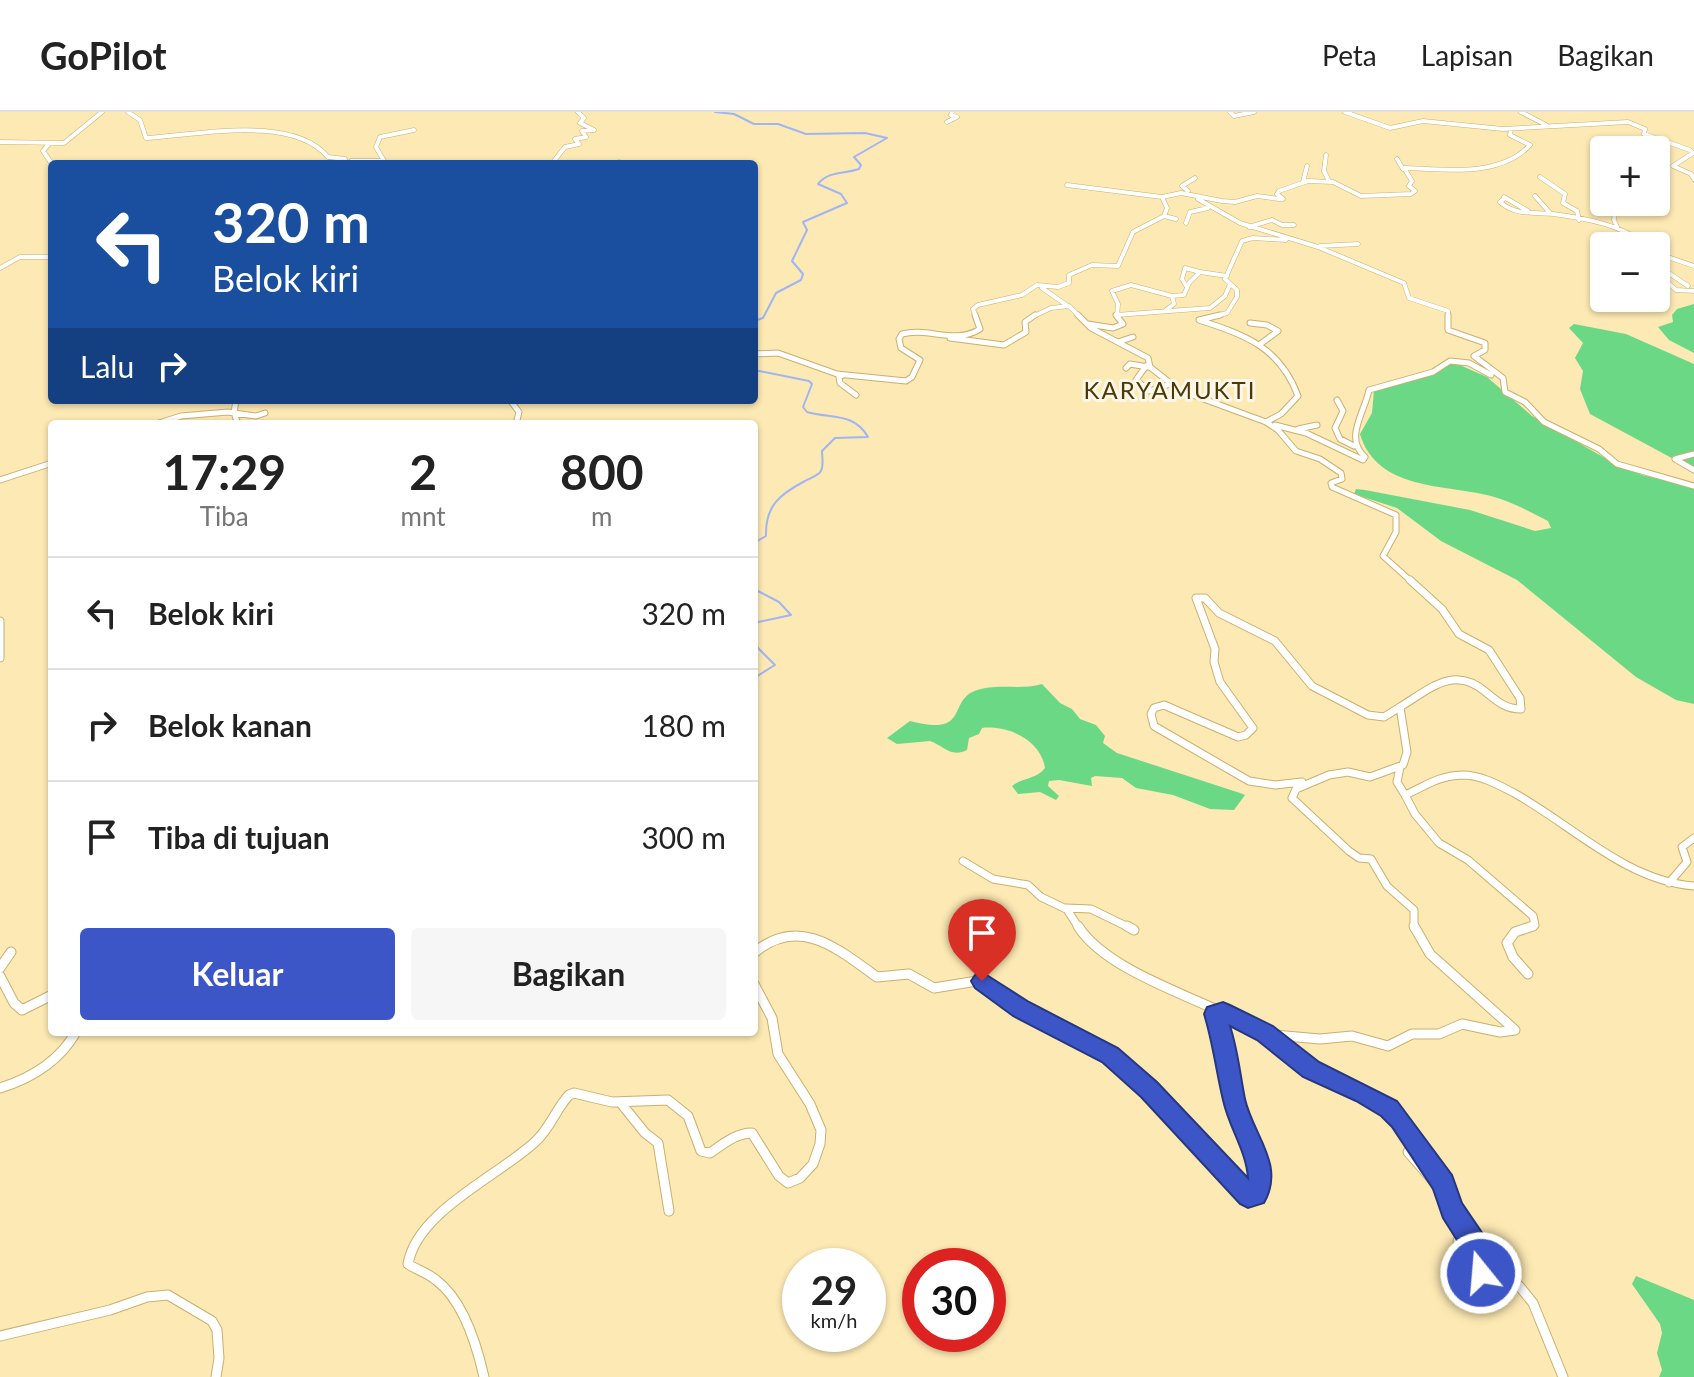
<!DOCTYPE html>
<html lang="id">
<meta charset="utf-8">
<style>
:root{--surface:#fff;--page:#f6f6f6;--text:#222;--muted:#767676;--line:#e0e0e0;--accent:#3c55c7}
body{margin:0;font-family:Lato,sans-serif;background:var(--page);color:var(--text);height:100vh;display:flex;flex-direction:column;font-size:30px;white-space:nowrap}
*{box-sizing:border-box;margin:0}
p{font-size:26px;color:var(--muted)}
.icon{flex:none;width:44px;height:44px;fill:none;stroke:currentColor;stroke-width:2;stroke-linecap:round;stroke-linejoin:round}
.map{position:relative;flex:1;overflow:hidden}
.panel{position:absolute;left:48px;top:308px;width:710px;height:616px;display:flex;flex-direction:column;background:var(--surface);border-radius:8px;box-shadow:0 2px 6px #0004}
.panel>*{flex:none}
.guide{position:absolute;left:48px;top:48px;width:710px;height:244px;border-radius:8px;box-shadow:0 2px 6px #0004;background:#1a4fa0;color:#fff;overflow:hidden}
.fabs{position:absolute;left:1590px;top:24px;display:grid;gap:16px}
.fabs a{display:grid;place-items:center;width:80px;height:80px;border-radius:8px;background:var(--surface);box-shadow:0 2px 6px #0004;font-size:40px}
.speed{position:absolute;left:782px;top:1136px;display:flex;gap:16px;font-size:40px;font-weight:700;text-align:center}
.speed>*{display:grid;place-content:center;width:104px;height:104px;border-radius:50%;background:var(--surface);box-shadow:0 2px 6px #0004;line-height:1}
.speed small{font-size:20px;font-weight:400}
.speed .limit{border:12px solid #d22;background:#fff;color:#111}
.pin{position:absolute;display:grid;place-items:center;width:68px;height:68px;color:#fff;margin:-82px -34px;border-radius:50% 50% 50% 0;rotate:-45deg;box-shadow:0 0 8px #0007}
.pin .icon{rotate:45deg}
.me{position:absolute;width:88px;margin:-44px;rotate:343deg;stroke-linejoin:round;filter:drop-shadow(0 0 6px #0008)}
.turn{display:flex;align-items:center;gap:28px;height:168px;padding:0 32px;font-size:36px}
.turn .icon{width:104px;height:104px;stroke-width:2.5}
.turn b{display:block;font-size:56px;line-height:68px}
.then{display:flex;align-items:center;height:76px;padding:0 32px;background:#0003;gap:16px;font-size:30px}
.eta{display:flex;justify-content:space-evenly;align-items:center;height:136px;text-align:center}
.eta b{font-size:48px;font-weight:700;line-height:56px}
.button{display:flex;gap:16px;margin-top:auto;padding:16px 32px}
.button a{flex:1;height:92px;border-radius:8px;background:var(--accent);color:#fff;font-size:32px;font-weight:700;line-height:92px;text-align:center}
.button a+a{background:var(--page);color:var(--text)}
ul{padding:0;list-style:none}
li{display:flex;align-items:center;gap:24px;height:112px;padding:0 32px;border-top:2px solid var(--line)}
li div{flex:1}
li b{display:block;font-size:30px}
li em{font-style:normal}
header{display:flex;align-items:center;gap:48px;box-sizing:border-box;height:112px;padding:0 40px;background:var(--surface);border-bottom:2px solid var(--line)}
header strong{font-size:38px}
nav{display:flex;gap:44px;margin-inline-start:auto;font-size:28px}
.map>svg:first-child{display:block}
.forest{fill:#6bd885}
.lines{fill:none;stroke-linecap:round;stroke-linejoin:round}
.stream{stroke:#a0b5f4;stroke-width:2}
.minor-far3-casing{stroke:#cab06e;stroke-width:5}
.minor-far2-casing{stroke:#cab06e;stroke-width:7}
.minor-far1-casing{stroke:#cab06e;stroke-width:9}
.minor-casing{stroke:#cab06e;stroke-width:11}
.minor-far3{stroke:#fff;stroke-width:4}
.minor-far2{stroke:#fff;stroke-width:5}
.minor-far1{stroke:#fff;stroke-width:7}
.minor{stroke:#fff;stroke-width:9}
.route{fill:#3c55c7;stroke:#273781;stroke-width:2}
.labels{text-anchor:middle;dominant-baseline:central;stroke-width:6;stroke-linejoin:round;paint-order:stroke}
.far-quarter-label{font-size:24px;letter-spacing:2px;fill:#4c3a02;stroke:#fcf7ea}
</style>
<header>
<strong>GoPilot</strong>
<nav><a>Peta</a><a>Lapisan</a><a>Bagikan</a></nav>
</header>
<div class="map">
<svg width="1694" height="1265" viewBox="0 0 1694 1265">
<rect width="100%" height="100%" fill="#fde9b3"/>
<!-- forest -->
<path class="forest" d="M1694,192v49l-25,-13 -11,-13 15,-5 -1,-7 5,-6z
M1574,212l52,10 68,30v106l-104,-56 -10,-25 3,-18 -8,-13 8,-15 -14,-15z
M1453,250l34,15 45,39 71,41 39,18 52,12v217l-18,-4 -40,-23 -119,-97 -76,-39 -44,-33 -43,-14 2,-5 9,1 105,20 65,21 16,-3 -3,-7c-18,-9 -37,-20 -57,-25 -46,-12 -114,-5 -131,-62l12,-21 2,-23z
M1042,572l18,19 12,6 8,10 16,6 9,11 -2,7 14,10 123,40 5,2 -11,15 -24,-1 -37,-14 -37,-7 -14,-10 -27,-2 -4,2 1,8 -33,-6 -10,1 -1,5 11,10 -3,4 -16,-8 -22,2 -6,-8c9,-8 25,-7 33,-18 -4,-28 -37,-43 -63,-40l-3,6 -10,4 -2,12c-16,8 -23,-4 -37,-9l-33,3 -10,-6 23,-17c64,17 34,-24 71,-32 21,-5 41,1 61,-5z
M1636,1164l58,24v77h-35l3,-7 -5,-17 5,-20 -2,-9 -28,-40z"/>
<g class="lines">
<!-- stream -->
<path class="stream" d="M715,0l19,2 20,10h24l28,10 59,-1 22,5 -33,19 7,8 -2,4c-15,5 -31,2 -41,15l23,10 6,9 -44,19 4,8 -15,31 11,13 -2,6 -25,13 -13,25 -9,3
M754,258l55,11 3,3 -9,23 4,5c24,7 47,0 61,25l-33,1 -13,13c0,6 2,14 -1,20 -3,5 -11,7 -16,10 -25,13 -40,25 -39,55l-12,7
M754,477l25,13 12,13 -37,8
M754,532l21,21 -21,13"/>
<defs>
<path id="minor-far3" d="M128,0l12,8 6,18c51,-3 146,-24 182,19l17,2
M1230,0l4,4 20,-4
M1345,0l45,16 33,-7 80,8 125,-7 17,7 -1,5 46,16 3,3 -20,13 18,8 3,5
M1521,0l25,13
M947,10l10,-5 -6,-2 1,-3
M0,30l64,1 38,-31
M49,32l-6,7 9,13
M1326,43l-2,16 5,10
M1397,47l6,10
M351,49h33l-8,-14 4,-10 34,-7
M320,52l15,-3
M556,52l-2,-3 11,-14 14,-3 -4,-5 11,-2 -4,-6 12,-1 -14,-7 4,-5 -6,-6
M599,52h4
M615,52l4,-2
M1540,65l25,17 -2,9 14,8 2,9
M1303,70l4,-16
M1067,73l95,12
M1188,79l-6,-5 13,-8
M1535,84l15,17
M1504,85l24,14
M1505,86l-5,4c16,14 34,10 53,12 31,4 71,11 94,32
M1198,87l42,24 78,24 86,36 5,15 39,13v6
M1615,98l-1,10 4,9
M1164,104l12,3
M1186,111l4,-11 18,-4
M1249,115l23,-7 10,5h12
M1320,134l38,-2
M1656,141l38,13
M1657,153l31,21
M0,156l20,-11h32
M1656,160l20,18 18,1
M1187,175l-5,-8 3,-11 15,4
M1042,176l26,18
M1172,184l12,-1 5,-12 11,-11 27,4
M1116,203l94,-7 15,-12 5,-12
M976,205l-3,-8 5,-4 44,-10 15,-10 21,2 11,-4v-8l23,-10 26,1 15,-34 31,-16 3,-8 -5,-11 19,-4 41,8 13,1 22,-6 22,3h4l-6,-5 2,-3 29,-10 25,1 28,14 50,-2 4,-3 -6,-5 3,-5 -8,-13c40,1 96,10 126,-23l-20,-10 1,-6
M1032,205l19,-9 18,-2 11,11
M1117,205l1,-13 -6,-13 19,-6 41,11 2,8 -8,6
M1212,205l15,-4 10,-16v-7l-12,-11 17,-38 11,-3 33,2"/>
<path id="minor-far2" d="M1078,203l13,13 57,30 2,9 29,23 87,32 12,8 18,21 24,8 21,14 1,6 -11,4 1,4 64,28v17l-13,24 29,26
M1220,203l-21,5c46,15 81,27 99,76l-17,18 -15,8
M1448,203v15l37,13v7l-11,6 29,22 2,14 20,10 19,20 55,27 18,15 77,22
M1250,211l17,2 11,6 -19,14
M1088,212l25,4 10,-4 -7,-9
M950,226l54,7 22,-13 -1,-10 10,-7
M1118,230l15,-5
M754,242l24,-1 59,21 69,7 6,-4 8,-17 -19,-12 -2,-9 3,-5c27,-7 53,11 78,-5l-5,-14
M1146,254l-10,14 13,11 21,-7
M1126,256l4,-4 18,3
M843,263l-4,2 1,6 16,12
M236,288l-2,13 22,3 9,-3
M510,288l9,12 -3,12
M1337,288l6,11 -8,17 5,11 14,7
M156,312l25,-8 47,-4 6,1 4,11
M1275,313l31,8 57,27 2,-3c-21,-19 -1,-43 4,-67l64,-18 17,-11 19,2 22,12
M1298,317l19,-4
M1694,342l-19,5 19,11
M0,368l52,-17"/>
<path id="minor-far1" d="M1410,468l32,29 17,25 30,16 31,48 1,11c-15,0 -23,-7 -34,-16 -33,-29 -57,-4 -87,14l7,45 -4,13 -33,12 -22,-5 -19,3 -33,14 -4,9 57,53 10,7 12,1 16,27 27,24v18
M0,509v37
M1400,655l-3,15 8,13c21,-9 32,-19 57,-20 19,0 37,10 52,18 58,32 112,88 180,93
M1302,670l-27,3 -26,-4 -95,-55 -3,-12 3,-6 10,-3 74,32 8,-2 7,-7 -33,-46 -6,-20 1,-13 -19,-51h9l14,15 56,28 37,45 56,29 16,2 16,-10
M1405,683l10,19 24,29 29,17 65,56 2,9 -8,3
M963,749l30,18 35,6 13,12 25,12
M1669,771l18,-21 -5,-15 12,-9
M1079,816l-13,-20 25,1 39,19"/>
<path id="minor" d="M1078,814c25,40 99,65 141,85
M1127,814l7,4
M754,841c45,-39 85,-3 123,24l32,-3 25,14 43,-7 12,2 32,26 89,46 39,35 99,106 10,-4 3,-18 -2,-13 -25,-59 -8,-54 -12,-32 2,-4 7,-1 51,24 46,4 32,-3 36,10 24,-12h27l23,-10 38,8 15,-2 -85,-76 -16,-28
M0,856l11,-16
M1528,862l-15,-17 -6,-14 8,-11 18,-6
M0,864l14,27 8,7 30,-15
M1270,924l41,33 53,24 25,15 11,12 44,63 8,26 28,43 40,35 13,16 30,74
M0,976c32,-10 59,-26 76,-56
M620,990l25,31 13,10 11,68
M1408,1040l27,31 10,21 7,5
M1458,1129l23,32 -1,-19
M0,1224l110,-26 37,-13 21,-2 44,26 5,9 2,28 -3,19
M484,1265c-7,-31 -21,-77 -48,-97 -8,-7 -19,-10 -28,-16 9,-53 91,-88 128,-123 14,-13 20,-32 33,-46l5,-2 38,9 56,-2 20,16 13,35 9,2c13,-9 26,-20 42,-20l27,43 9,7 12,-5 13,-14 7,-20 1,-14 -11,-26 -32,-50 -6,-36 -18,-34"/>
</defs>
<!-- minor-far3 casing -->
<use href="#minor-far3" class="minor-far3-casing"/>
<!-- minor-far2 casing -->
<use href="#minor-far2" class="minor-far2-casing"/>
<!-- minor-far1 casing -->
<use href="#minor-far1" class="minor-far1-casing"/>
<!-- minor casing -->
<use href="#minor" class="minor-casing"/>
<!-- minor-far3 -->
<use href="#minor-far3" class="minor-far3"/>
<!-- minor-far2 -->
<use href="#minor-far2" class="minor-far2"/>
<!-- minor-far1 -->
<use href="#minor-far1" class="minor-far1"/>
<!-- minor -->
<use href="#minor" class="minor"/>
</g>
<!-- route -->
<path class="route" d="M982,860l47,30 89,46 39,34 91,96c-2,-28 -19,-50 -25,-78 -7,-29 -10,-57 -19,-86l3,-7 16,-5 7,3 43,21 46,36 78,39 55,74 10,28 27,40 5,30 -4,9 -9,3 -9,-3 -5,-26 -24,-38 -10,-29 -41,-62 -11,-11 -25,-15 -53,-24 -46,-37 -27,-14c8,24 10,48 15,73 8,36 41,66 19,104l-16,5 -8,-4 -99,-107 -39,-35 -89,-46 -38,-28 -4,-7 4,-6z"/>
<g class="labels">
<!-- far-quarter labels -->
<g class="far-quarter-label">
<text x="1170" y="277">KARYAMUKTI</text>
</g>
</g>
</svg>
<div class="fabs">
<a>+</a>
<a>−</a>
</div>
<div class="speed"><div>29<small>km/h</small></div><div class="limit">30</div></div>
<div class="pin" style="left:982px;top:869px;background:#d93025"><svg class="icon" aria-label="arrive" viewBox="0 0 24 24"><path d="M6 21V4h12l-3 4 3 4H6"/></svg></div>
<svg class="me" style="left:1481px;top:1161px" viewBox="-20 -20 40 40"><circle r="17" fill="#3c55c7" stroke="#fff" stroke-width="3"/><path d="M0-11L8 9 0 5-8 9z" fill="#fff"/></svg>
<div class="guide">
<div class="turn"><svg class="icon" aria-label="left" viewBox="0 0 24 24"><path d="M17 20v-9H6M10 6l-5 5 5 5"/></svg><div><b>320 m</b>Belok kiri</div></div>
<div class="then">Lalu<svg class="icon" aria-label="right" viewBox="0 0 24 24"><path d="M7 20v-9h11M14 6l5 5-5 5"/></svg></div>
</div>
<section class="panel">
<div class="eta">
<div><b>17:29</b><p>Tiba</p></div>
<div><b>2</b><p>mnt</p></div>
<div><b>800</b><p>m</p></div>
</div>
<ul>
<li><svg class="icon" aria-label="left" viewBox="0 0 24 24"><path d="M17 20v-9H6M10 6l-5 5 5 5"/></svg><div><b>Belok kiri</b></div><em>320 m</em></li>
<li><svg class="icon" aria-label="right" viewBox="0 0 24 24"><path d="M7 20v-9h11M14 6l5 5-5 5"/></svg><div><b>Belok kanan</b></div><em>180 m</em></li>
<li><svg class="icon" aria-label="arrive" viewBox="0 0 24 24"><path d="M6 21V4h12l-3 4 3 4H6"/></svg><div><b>Tiba di tujuan</b></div><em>300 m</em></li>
</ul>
<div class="button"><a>Keluar</a><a>Bagikan</a></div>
</section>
</div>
